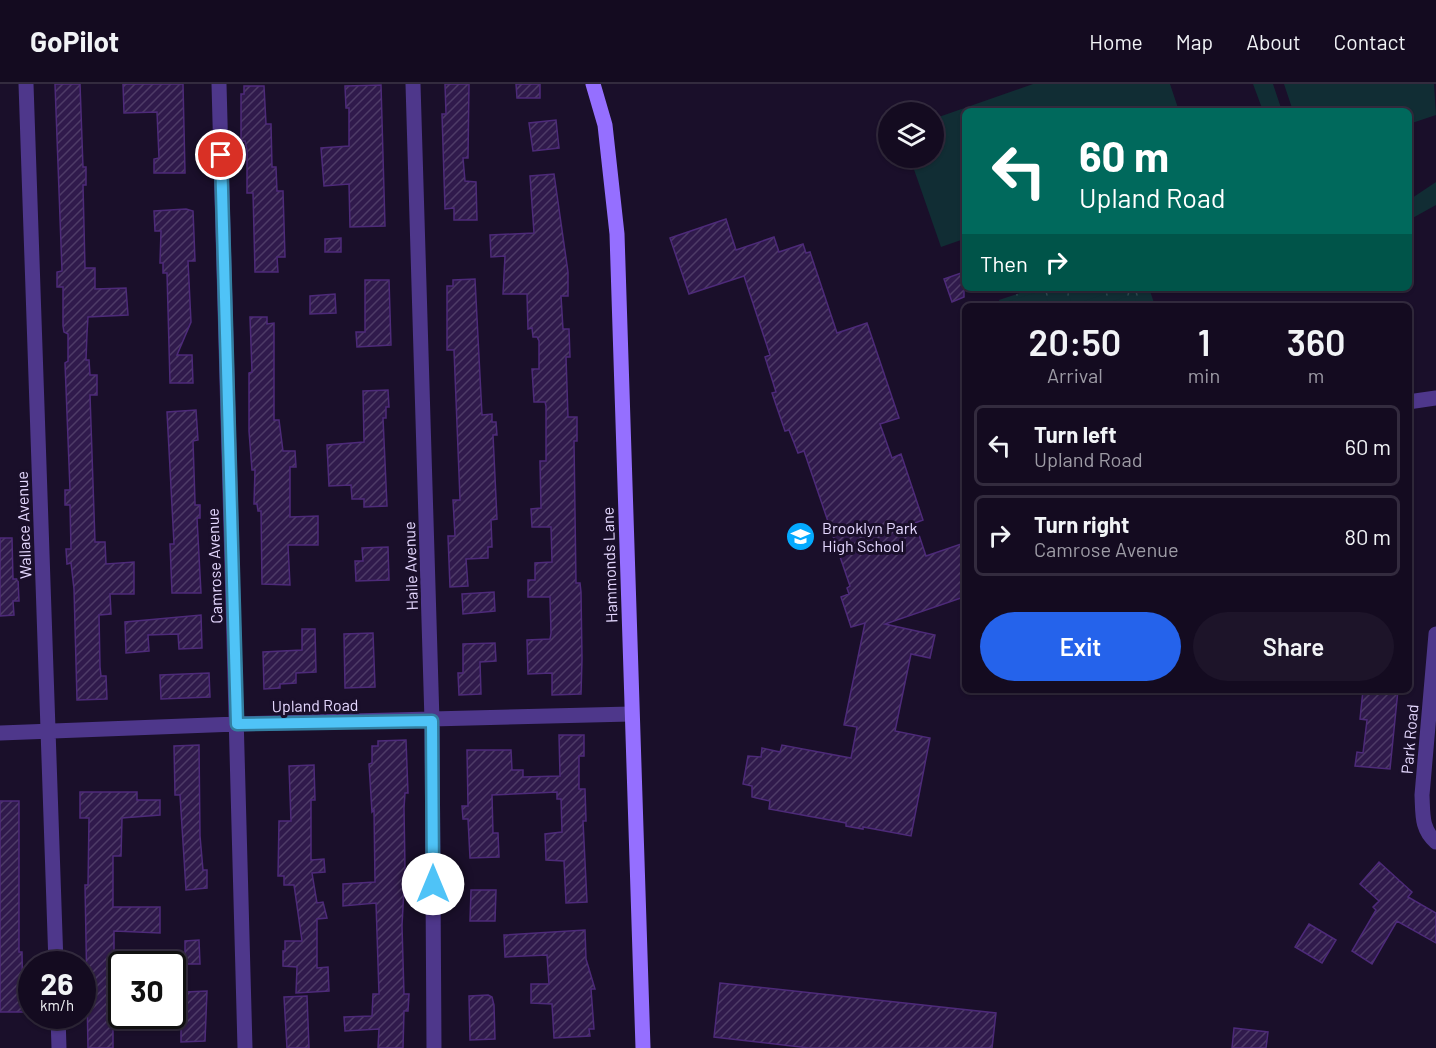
<!DOCTYPE html>
<style>
:root{--surface:#140b20;--page:#1d1429;--text:#f1f3f6;--muted:#9d9ba5;--line:#332b3e;--accent:#2563eb}
body{margin:0;font-family:Barlow,sans-serif;background:var(--page);color:var(--text);height:100vh;display:flex;flex-direction:column;font-size:22px;white-space:nowrap}
*{box-sizing:border-box;margin:0}
p{font-size:20px;color:var(--muted)}
.icon{flex:none;width:33px;height:33px;fill:none;stroke:currentColor;stroke-width:2;stroke-linecap:round;stroke-linejoin:round}
.map{position:relative;flex:1;overflow:hidden}
.panel{position:absolute;left:962px;top:219px;width:450px;height:390px;display:flex;flex-direction:column;background:var(--surface);border-radius:9px;box-shadow:0 2px 4px #0004,0 0 0 2px var(--line)}
.panel>*{flex:none}
.top-card{position:absolute;left:962px;top:24px;width:450px;height:183px;border-radius:9px;box-shadow:0 2px 4px #0004,0 0 0 2px var(--line);background:#00695c;color:#fff;overflow:hidden}
.tools{position:absolute;left:878px;top:18px;display:grid;gap:12px}
.tools a{display:grid;place-items:center;width:66px;height:66px;border-radius:50%;background:var(--surface);box-shadow:0 2px 4px #0004,0 0 0 2px var(--line);font-size:30px}
.speed{position:absolute;left:18px;top:867px;display:flex;gap:12px;font-size:30px;font-weight:700;text-align:center}
.speed>*{display:grid;place-content:center;width:78px;height:78px;border-radius:50%;background:var(--surface);box-shadow:0 2px 4px #0004,0 0 0 2px var(--line);line-height:1}
.speed small{font-size:15px;font-weight:400}
.speed .limit{border:3px solid #111;border-radius:9px;background:#fff;color:#111}
.pin{position:absolute;display:grid;place-items:center;width:51px;height:51px;color:#fff;margin:-26px;border:3px solid #fff;border-radius:50%;box-shadow:0 2px 6px #0007}
.me{position:absolute;width:66px;margin:-33px;rotate:0deg;stroke-linejoin:round;filter:drop-shadow(0 0 4px #0008)}
.turn{display:flex;align-items:center;gap:21px;height:126px;padding:0 18px;font-size:27px}
.turn .icon{width:78px;height:78px;stroke-width:2.5}
.turn b{display:block;font-size:42px;line-height:51px}
.then{display:flex;align-items:center;height:57px;padding:0 18px;background:#0003;gap:12px;font-size:22px}
.eta{display:flex;justify-content:space-evenly;align-items:center;height:102px;text-align:center}
.eta b{font-size:36px;font-weight:600;line-height:42px}
.button{display:flex;gap:12px;margin-top:auto;padding:12px 18px}
.button a{flex:1;height:69px;border-radius:36px;background:var(--accent);color:#fff;font-size:24px;font-weight:600;line-height:69px;text-align:center}
.button a+a{background:var(--page);color:var(--text)}
ul{padding:0;list-style:none}
li{display:flex;align-items:center;gap:18px;height:81px;margin:0 12px 9px;padding:0 6px;border:3px solid var(--line);border-radius:9px}
li div{flex:1}
li b{display:block;font-size:22px}
li em{font-style:normal}
header{display:flex;align-items:center;gap:36px;box-sizing:border-box;height:84px;padding:0 30px;background:var(--surface);border-bottom:2px solid var(--line)}
header strong{font-size:28px}
nav{display:flex;gap:33px;margin-inline-start:auto;font-size:21px}
.map>svg:first-child{display:block}
.forest{fill:url(#forest-crowns)}
.garden{fill:#112d34}
.building{fill:url(#building-hatch);stroke:#4d2a79;stroke-width:1.5}
.lines{fill:none;stroke-linecap:round;stroke-linejoin:round}
.street{stroke:#4e378b;stroke-width:15}
.secondary{stroke:#956fff;stroke-width:15}
.route-casing{stroke:#337fa1;stroke-width:15}
.route{stroke:#4fc3f7;stroke-width:10}
.labels{text-anchor:middle;dominant-baseline:central;stroke-width:6;stroke-linejoin:round;paint-order:stroke}
.street-label{font-size:16px;fill:#e5d8ff;stroke:#1a0f2a}
.poi-label{font-size:16px;fill:#e5d8ff;stroke:#1a0f2a;text-anchor:start}
</style>
<header>
<strong>GoPilot</strong>
<nav><a>Home</a><a>Map</a><a>About</a><a>Contact</a></nav>
</header>
<div class="map">
<svg width="1436" height="964" viewBox="0 0 1436 964">
<defs>
<pattern id="forest-crowns" width="20" height="18" patternUnits="userSpaceOnUse" patternTransform="scale(1.5)"><rect width="20" height="18" fill="#112d34"/><path d="M2 6a3 3 0 1 1 6 0M12 15a3 3 0 1 1 6 0" fill="none" stroke="#344b52"/></pattern>
<pattern id="building-hatch" width="6" height="6" patternUnits="userSpaceOnUse" patternTransform="scale(1.5)"><rect width="6" height="6" fill="#301a4c"/><path d="M-1 1l2-2M0 6l6-6M5 7l2-2" fill="none" stroke="#4e3b67"/></pattern>
</defs>
<rect width="100%" height="100%" fill="#1a0f2a"/>
<!-- forest -->
<path class="forest" d="M1035,204h114l6,18h-154l-2,-6z"/>
<!-- garden -->
<path class="garden" d="M1033,0h137l9,27h-215v128l-23,8 -31,-89h23v-39z
M1253,0h20l9,27h-19z
M1284,0h150l2,31 -27,9 -1,-13h-115z
M1436,98v23l-27,15v-20z
M1067,204h56l-51,17z
M1044,206l5,16h-42l-1,-4z
M1134,210l3,12h-38z"/>
<!-- building -->
<path class="building" d="M55,0h25l3,83h3v18h-3l2,83h10v21l31,-1 2,27 -40,2 -1,16 -1,27h3l1,15h7v20h-7l5,147h10l1,22 28,-2v32h-24l1,20 -12,1 1,52 1,9h5l1,23 -30,1 -3,-111 -3,-26 -4,1 -1,-15h5l-1,-44h-5v-15h5l-5,-127 3,-2v-27l-4,-2 -1,-6v-39h-6v-15l5,-1z
M123,0h60l2,89h-31v-14l5,-1 -2,-46 -33,1z
M445,0h24l-1,74h-5l2,23 11,1 1,38h-23v-12l-9,1 -3,-95h4z
M516,0h24v14h-23z
M381,1l4,141 -35,1 -1,-43 -25,2 -3,-38 28,-2v-38h-3l-1,-22z
M244,2h20l2,38h5l1,43h4l1,24h6l2,66h-8l1,15h-23l-2,-79h-6v-43l-2,-9h-4v-47h3z
M556,36l3,28 -26,3 -4,-28z
M554,90l14,98v24h-7l2,33h6l1,28h-4l2,60h9v24h-3l2,142h4l1,9 1,67 -1,35 -29,1v-22l-24,1 -1,-34 23,-1 1,-6 -1,-36h-22v-17h7v-17l17,-1 -1,-35h-19l-1,-18 10,-1 -1,-47h6v-55l-1,-4h-11l-2,-33h7v-28l-2,-4h-4l-1,-9 -4,1 -1,-35h-24l2,-38 -14,1 -1,-22 44,-2 -4,-57z
M186,125l7,2 1,24 1,26h-7l3,61 -14,33h15l1,28h-23l-3,-110h-4v-10h-3l1,-32h-6l-1,-20z
M726,135l10,31 38,-13 5,15 24,-8 3,9 4,-1 27,81 30,-10 32,95 -19,6 12,34 9,-4 22,66 -8,3 11,33 38,-13v54l-79,27 50,11 -5,23 -19,-4 -16,77 35,7 -19,98 -48,-9v2l-17,-3v-3l-77,-14 1,-8 -18,-4v-11l-9,-2 5,-28 13,1 1,-9 18,4 2,-7 69,13 6,-31 -13,-2 21,-102 -14,4 -10,-30 8,-3 -2,-6 3,-2 -46,-135 -6,2 -9,-23 -4,1 -13,-38 4,-1 -11,-35 5,-2 -26,-79 -55,18 -19,-56z
M341,154v14h-16v-13z
M964,188v25l-12,5 -8,-23z
M475,195l7,136 10,-1v8h4l1,13h-4l4,84 -6,1 1,27h-4v11l-22,1 2,27 -18,1 -2,-51h7l-2,-36h7l-1,-26 -5,-124h-7v-64h6v-6z
M365,196h24l2,65 -34,2 -1,-15h9z
M335,210l1,19 -26,1v-18z
M250,233h17v7l7,-1v97h5l4,31h12l1,16h-6v50l28,-1v29h-30l2,40 -28,-1 -1,-73h-3l-1,-7h-3l1,-34h-3l-3,-39v-58l3,-1z
M388,306l1,17h-3v11h-3l4,88 -23,1v-8h-12l-1,-14 -22,1 -2,-41 37,-3 -1,-51z
M196,326l2,30 -5,1 2,61v3h5v13h-3l4,75h-29l-2,-49h4l-7,-132z
M0,454h12l1,41h5l1,22h-6l1,14 -14,1z
M388,463l1,33 -33,1 -1,-20h8l-1,-13z
M494,508l1,19 -32,3 -1,-20z
M201,531l1,33 -23,1 -1,-15 -30,1 1,16 -23,2 -1,-31z
M302,545h13l1,43 -20,1v10l-16,1v4l-16,1 -1,-37 39,-2z
M373,549l2,54 -30,1 -1,-54z
M495,559l1,18 -16,1 1,32 -22,1 -1,-22h5v-29z
M209,589l1,24 -49,2 -1,-24z
M1363,606h35l-8,79 -35,-3 2,-14 6,1 4,-33 -7,-1z
M559,651h25v21h-5v33h6l1,32h-3l4,81 -21,1 -2,-42 -18,-1 -1,-26 17,-2 -1,-33h-4v-7l-65,3 1,38h5l1,24 -29,1 -2,-39h-5l-1,-13h6l-1,-56h44l1,20h11v7l37,-1z
M406,656l2,53h-3l-1,15 1,61 -3,57 2,68h5l-1,17h-4l-1,37h-25l1,-19 -34,2 -1,-14 28,-1 1,-22h6l-3,-91 -33,3v-22l32,-2 -1,-72 -2,2 -3,-48 3,-1v-17h6v-5z
M199,661l1,91 3,34h4v18l-21,2 -6,-95h-5l-1,-49z
M314,681l1,35h-4v60l13,-1 1,13 -13,1 5,30 6,-1 4,16 -10,1v49l11,-1 1,24 -33,2 1,-26 -14,-1v-15h2v-10h17l-8,-56h-10v-9h-6l1,-55h12l-2,-55z
M80,708h57v8h23v15l-38,3 -1,38h-8v51h47v26l-46,-2v52h8v33h-9v32h-25l-3,-163h3l1,-67h-9z
M0,717h19v151h3l1,60h-23z
M1379,778l33,30 -4,5 28,16v30l-39,-22 -25,43 -20,-13 24,-41 -3,-3 6,-6 -19,-17z
M471,806h25l-1,31h-25z
M1309,840l27,16 -14,23 -27,-16z
M585,846l1,29 9,30h-4l3,40h-5l1,7 -36,2 -2,-34 -21,-1v-19h18l-2,-29 -42,2 -1,-22z
M199,856l1,24h-15v-23z
M720,899l276,30 -4,35h-183l-95,-11z
M207,907l-2,50 -24,1v-34h4v-16z
M488,911l4,2 2,8 1,34 -25,1 -1,-44z
M307,912l2,52h-22l-3,-51z
M1234,944l34,4 -2,16h-34z"/>
<g class="lines">
<!-- street -->
<path class="street" d="M26,0l30,880
M219,0l26,964
M413,0l19,637 2,327
M1408,318l28,-4
M1436,550l-14,161c1,19 -1,34 14,47
M0,649l237,-9 394,-10
M58,932l1,32"/>
<!-- secondary -->
<path class="secondary" d="M593,0l12,41 12,109 26,814"/>
</g>
<g class="lines">
<defs>
<path id="route" d="M221,71l16,569 195,-3 1,163"/>
</defs>
<!-- route casing -->
<use href="#route" class="route-casing"/>
<!-- route -->
<use href="#route" class="route"/>
</g>
<!-- icons -->
<defs>
<symbol id="school-disc" viewBox="-11 -11 22 22"><circle r="9.5" fill="#04aaff" stroke="#1a0f2a"/><path d="M0-5L7-2L0 1L-7-2ZM-4 1L0 2.5L4 1V4Q0 6-4 4Z" fill="#fff"/></symbol>
</defs>
<g fill-rule="evenodd">
<use href="#school-disc" x="784" y="436" width="33" height="33"/>
</g>
<g class="labels">
<!-- street labels -->
<g class="street-label">
<text transform="translate(23 441) rotate(-92)">Wallace Avenue</text>
<text transform="translate(609 481) rotate(-92)">Hammonds Lane</text>
<text transform="translate(214 482) rotate(-92)">Camrose Avenue</text>
<text transform="translate(410 482) rotate(-92)">Haile Avenue</text>
<text transform="translate(315 621) rotate(-1)">Upland Road</text>
<text transform="translate(1409 655) rotate(-85)">Park Road</text>
</g>
<!-- poi labels -->
<g class="poi-label">
<text x="822" y="443">Brooklyn Park<tspan x="822" dy="18">High School</tspan></text>
</g>
</g>
</svg>
<div class="tools">
<a><svg class="icon" aria-label="layers" viewBox="0 0 24 24"><path d="M12 4l9 5-9 5-9-5zM3 14l9 5 9-5"/></svg></a>
</div>
<div class="speed"><div>26<small>km/h</small></div><div class="limit">30</div></div>
<div class="pin" style="left:221px;top:71px;background:#d93025"><svg class="icon" aria-label="arrive" viewBox="0 0 24 24"><path d="M6 21V4h12l-3 4 3 4H6"/></svg></div>
<svg class="me" style="left:433px;top:800px" viewBox="-20 -20 40 40"><circle r="19" fill="#fff"/><path d="M0-13L10 11 0 6-10 11z" fill="#4fc3f7"/></svg>
<div class="top-card">
<div class="turn"><svg class="icon" aria-label="left" viewBox="0 0 24 24"><path d="M17 20v-9H6M10 6l-5 5 5 5"/></svg><div><b>60 m</b>Upland Road</div></div>
<div class="then">Then<svg class="icon" aria-label="right" viewBox="0 0 24 24"><path d="M7 20v-9h11M14 6l5 5-5 5"/></svg></div>
</div>
<section class="panel">
<div class="eta">
<div><b>20:50</b><p>Arrival</p></div>
<div><b>1</b><p>min</p></div>
<div><b>360</b><p>m</p></div>
</div>
<ul>
<li><svg class="icon" aria-label="left" viewBox="0 0 24 24"><path d="M17 20v-9H6M10 6l-5 5 5 5"/></svg><div><b>Turn left</b><p>Upland Road</p></div><em>60 m</em></li>
<li><svg class="icon" aria-label="right" viewBox="0 0 24 24"><path d="M7 20v-9h11M14 6l5 5-5 5"/></svg><div><b>Turn right</b><p>Camrose Avenue</p></div><em>80 m</em></li>
</ul>
<div class="button"><a>Exit</a><a>Share</a></div>
</section>
</div>
